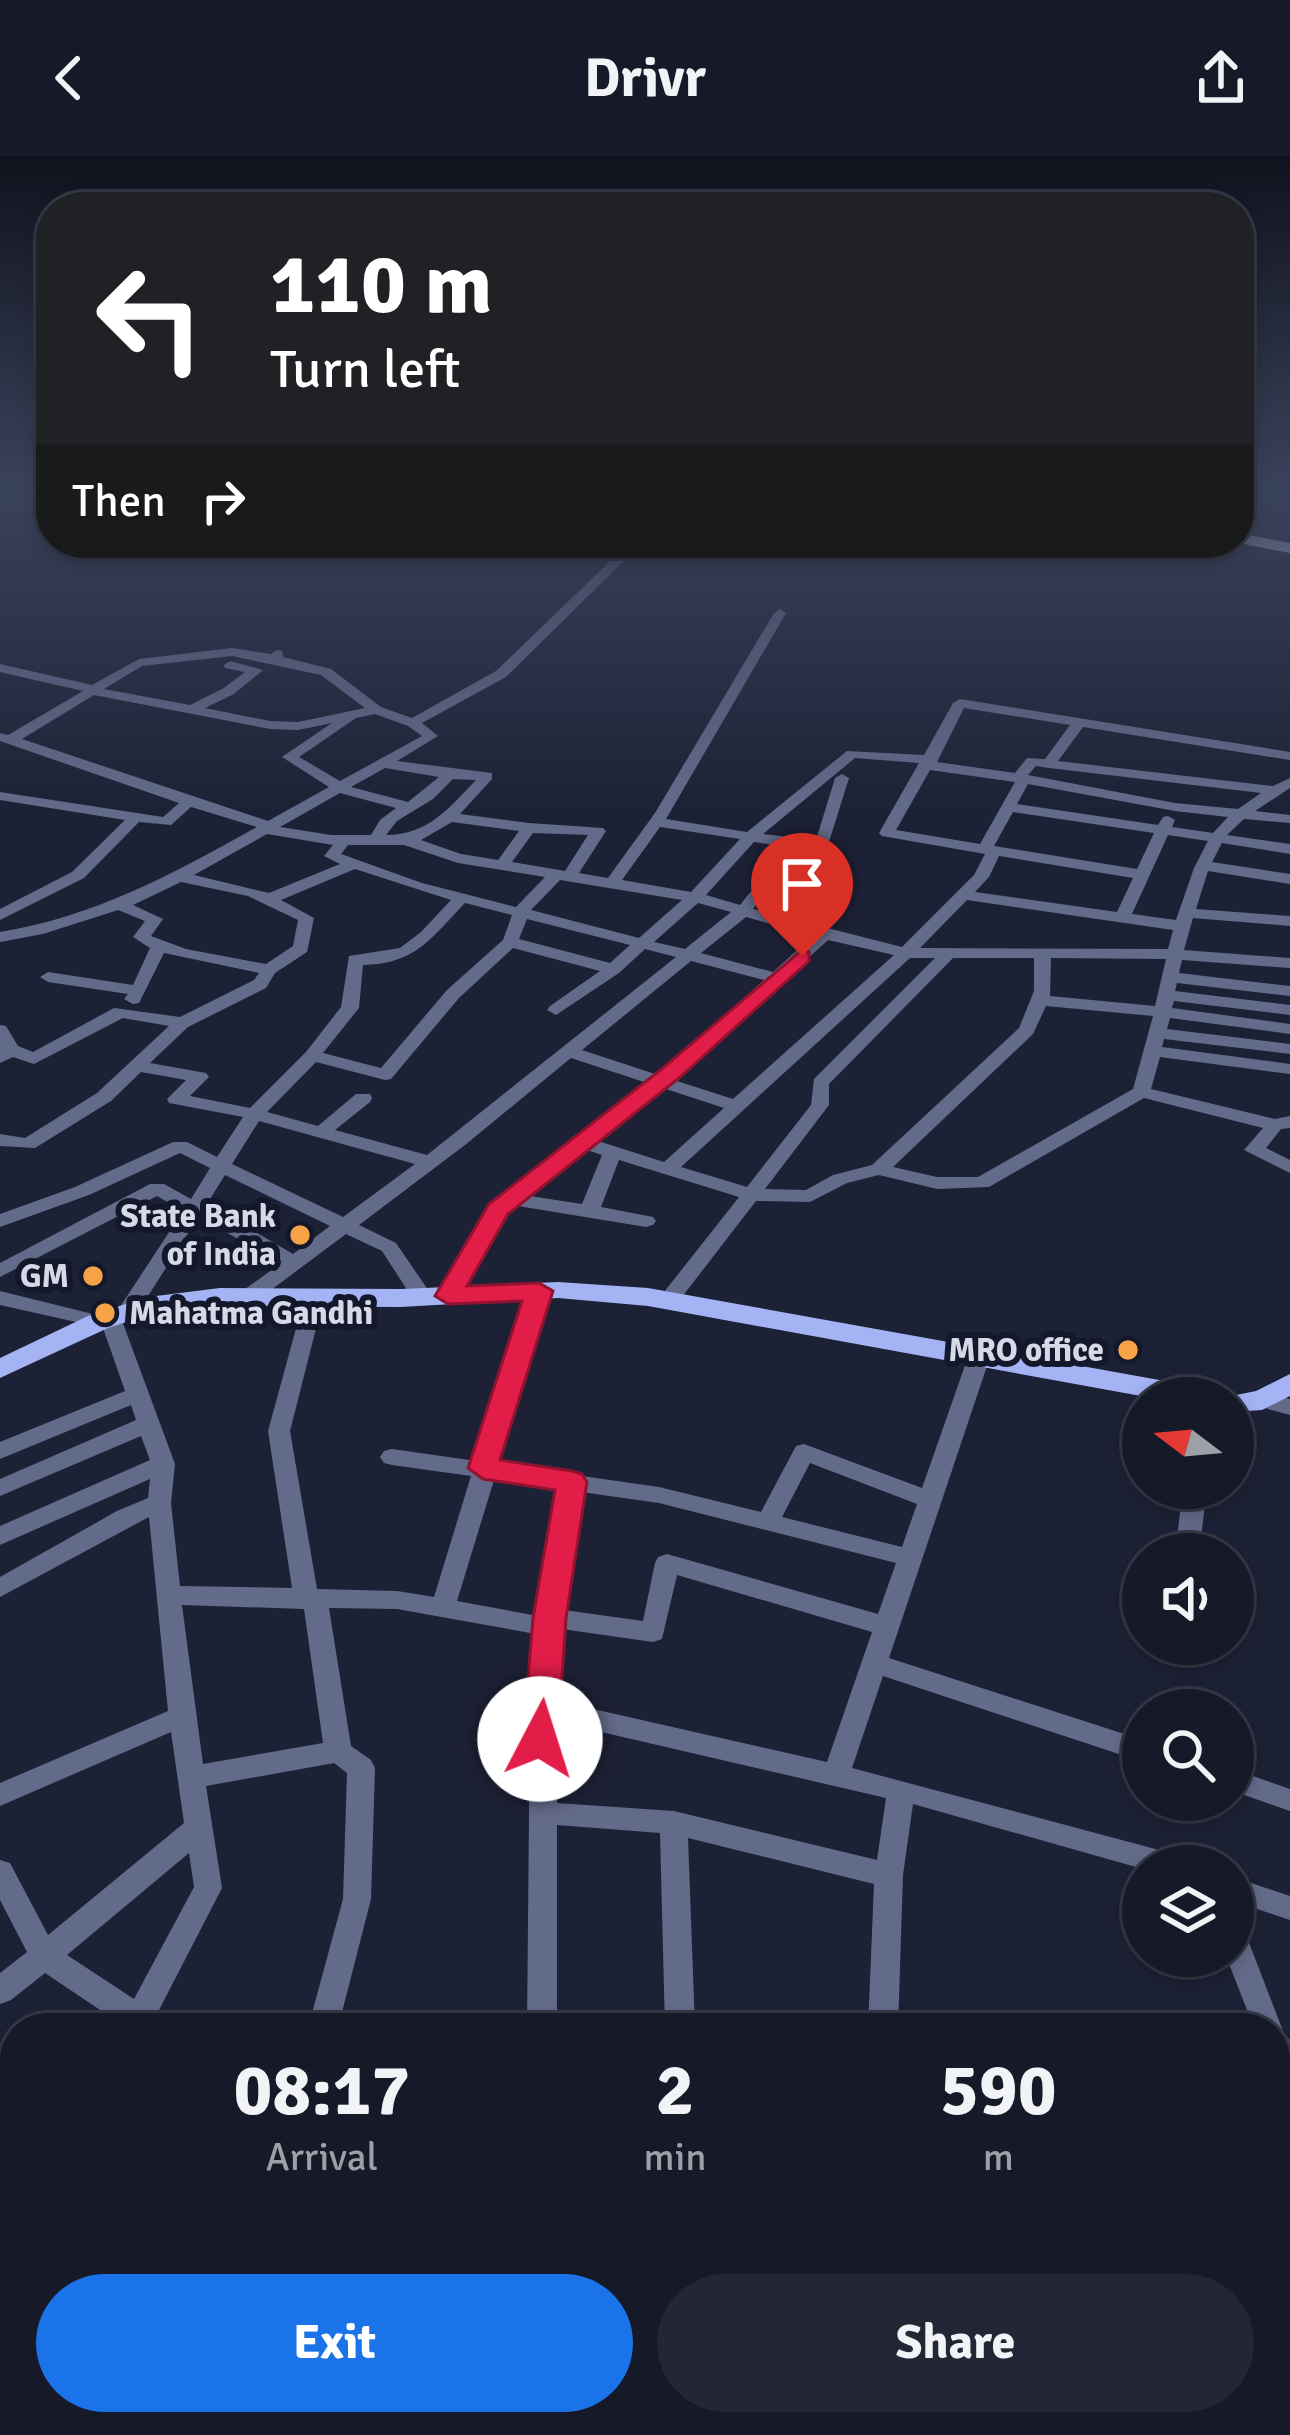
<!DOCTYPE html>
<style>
:root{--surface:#161928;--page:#232634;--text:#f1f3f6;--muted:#9ea0a8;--line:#353845;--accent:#1a73e8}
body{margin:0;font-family:Signika,sans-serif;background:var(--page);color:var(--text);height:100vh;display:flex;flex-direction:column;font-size:45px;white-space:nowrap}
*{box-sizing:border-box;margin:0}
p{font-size:39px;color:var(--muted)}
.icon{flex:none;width:66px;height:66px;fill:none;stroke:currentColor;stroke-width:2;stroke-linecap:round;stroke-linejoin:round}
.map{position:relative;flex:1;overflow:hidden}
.drawer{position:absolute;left:0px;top:1857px;width:1290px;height:423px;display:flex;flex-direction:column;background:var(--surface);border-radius:48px 48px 0 0;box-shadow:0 6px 18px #0003,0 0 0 3px var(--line)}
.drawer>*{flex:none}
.hud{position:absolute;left:36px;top:36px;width:1218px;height:366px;border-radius:48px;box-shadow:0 6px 18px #0003,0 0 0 3px var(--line);background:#202124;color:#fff;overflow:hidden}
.needle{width:78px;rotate:286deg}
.fabs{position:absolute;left:1122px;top:1221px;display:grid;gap:24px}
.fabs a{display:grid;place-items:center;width:132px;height:132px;border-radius:50%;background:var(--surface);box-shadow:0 6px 18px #0003,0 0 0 3px var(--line);font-size:60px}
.pin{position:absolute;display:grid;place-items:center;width:102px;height:102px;color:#fff;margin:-123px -51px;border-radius:50% 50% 50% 0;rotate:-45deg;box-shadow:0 0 12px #0007}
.pin .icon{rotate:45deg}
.me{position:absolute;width:132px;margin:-66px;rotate:5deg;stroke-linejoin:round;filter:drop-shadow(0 0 9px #0008)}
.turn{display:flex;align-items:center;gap:42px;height:252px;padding:0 36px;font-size:54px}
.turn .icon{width:156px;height:156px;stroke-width:2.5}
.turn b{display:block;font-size:84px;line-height:102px}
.then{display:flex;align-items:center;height:114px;padding:0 36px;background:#0003;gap:24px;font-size:45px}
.eta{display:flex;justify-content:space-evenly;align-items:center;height:204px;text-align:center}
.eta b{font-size:72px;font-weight:800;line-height:84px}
.button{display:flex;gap:24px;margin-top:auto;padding:24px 36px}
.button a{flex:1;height:138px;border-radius:72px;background:var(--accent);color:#fff;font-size:48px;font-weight:800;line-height:138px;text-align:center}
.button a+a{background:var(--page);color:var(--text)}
header{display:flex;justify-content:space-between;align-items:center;height:156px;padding:0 36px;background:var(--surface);font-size:54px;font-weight:800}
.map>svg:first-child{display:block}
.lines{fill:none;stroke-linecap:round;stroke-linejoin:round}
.minor{fill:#636b8a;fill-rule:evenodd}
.major{fill:#a3b3f4;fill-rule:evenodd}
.highway{fill:#cbd3f3;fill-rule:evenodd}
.route{fill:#e11d48;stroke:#92132f;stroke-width:3}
.poi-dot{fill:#f5a346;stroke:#14182b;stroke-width:4.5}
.labels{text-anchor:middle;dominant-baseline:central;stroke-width:12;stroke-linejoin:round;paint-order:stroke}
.poi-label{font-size:33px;font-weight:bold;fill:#d6dae8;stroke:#14182b;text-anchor:end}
</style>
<header><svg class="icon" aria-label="back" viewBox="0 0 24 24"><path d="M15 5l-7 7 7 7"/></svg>Drivr<svg class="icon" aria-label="share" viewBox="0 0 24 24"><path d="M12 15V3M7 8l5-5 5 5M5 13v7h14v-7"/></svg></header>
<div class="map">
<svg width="1290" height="2279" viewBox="0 0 1290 2279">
<rect width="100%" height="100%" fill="#1d2135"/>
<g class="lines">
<!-- minor -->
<path class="minor" d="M629,387h13l-136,134 -84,46 16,13 -41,25 95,12v6l-32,35 69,9 74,5 3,3 -27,42 29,5 47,-65 119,-200 6,-4 6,4 -120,206 81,13 100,-81 77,4 29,-52 7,-4 330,53v8l-207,-33 -25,34 215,25 17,-8v10l-35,23 35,4v8l-46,-4 -17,16 63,9v10l-68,-11 -10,19 78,12v10l-82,-13 -12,38 94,7v10l-97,-8 -9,32 106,8v10l-108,-8 -3,13 111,13v10l-113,-13 -2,8 115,14v10l-116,-14 -2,7 118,16v10l-120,-16 -3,11 123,15v10l-126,-15 -2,8 128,17v10l-130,-17 -9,32 124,30 15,-3v12l-9,1 -15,19 24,12v13l-46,-23 19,-22 -119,-30 -155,89 -52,2 -58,-14 -32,8 -37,19 -54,-1 -81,105 -7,2 -11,-7 82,-104 -120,-37 -18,47 52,10 3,4 -3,4 -7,2 -128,-21 -12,8 -51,87h-14l-4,-5 54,-90 156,-123 -76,-25 -106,87 -106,80 37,18 37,54 -4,5h-14l-33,-51 -36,-17 -91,68h-14l-4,-5 4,-5 39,-28 -81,-48 -65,102h-13l54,146 -4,39 9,83 112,2 -24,-157 38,-139h14l4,5 -34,134 27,158 80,2 37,6 37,-121 -79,-11 -8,-2 -4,-6 4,-6 8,-2 84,12 56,-175h14l3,5 -51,173 161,23 102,25 35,-66 8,-2 118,44 46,-131 3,-5h16l3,5 -101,301 254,82v22l-260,-86 -31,92 322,86 10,4 4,8h-45v3l-230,-65 -10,71 -5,153h-30l6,-144 -186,-46 7,190h-30l-5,-195 -103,-8v203h-30l3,-320 6,-74 -139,-25 -68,-1 22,138 20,14 4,8 -4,131 -33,129h-30l35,-129 4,-126 -13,-10 -128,23 16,102 -64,124 20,6 4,10h-63l2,-4 -76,-51 -34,27 -11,4v-31l27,-21 -27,-52v-40l10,3 38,72 136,-112 -13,-91 -171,74v-23l168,-72 -19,-194 -149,80v-20l117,-66 31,-13 2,-19 -150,66v-19l150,-66 -9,-24 -141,60v-17l136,-59 -5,-15 -131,54v-17l125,-51 -22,-63 -103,-23v-14l101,25 15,-3 67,-102 -26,-15 -157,81v-14l150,-79h14l27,15 19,-31 -30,-15 -91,42 -89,32v-13l75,-27 98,-45h14l30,15 26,-40 -74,-14 -2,-4 19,-19 -45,-8 -30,29 -76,47 -35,-2v-12l25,4 72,-45 72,-67 -46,-8 -89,46 -21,-7 -13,6v-38l6,1 12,20 15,6 81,-44 66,9 74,-37 5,-7 -95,-20 -25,50 -6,1 -9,-5 4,-5 -80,-12 -8,-5 8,-5 85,13 17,-37 -17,-11 12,-16 -27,-11 -75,24 -43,8v-10c94,-15 175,-59 257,-105l-66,-20 -20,18 -32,-3 -55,56 -84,42v-11l72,-37 53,-52 -125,-20v-8l163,25 16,-14 -179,-62v-8l8,2 75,-44 -83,-19v-8l92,21 47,-26 93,-11 39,6 6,-4 5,1 1,6 48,12 50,38 31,11 84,-47zM232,500l89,19 44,33 -67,14 -28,-1 -65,-13 29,-14 29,-24 -33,-9 -6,4 1,3 20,4 -21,16 -34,17 -86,-16 38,-23zM94,539l176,34 28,1 34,-7 -50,34 47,30 -61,34 -246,-82zM964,552l106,17 -25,34 -18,-1 -12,15 -78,-11zM375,558l33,12 14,10 -82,45 -41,-24 57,-39zM855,602l64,5 -40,70 3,3 103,18 -11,21 -72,72 -149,-38 27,-33 48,-31 21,-67 -7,-4 -7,4 -19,62 -53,-6zM1036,610l13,2 212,25 -23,16 -63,-6 -147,-28zM385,612l54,9 -31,25 -57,-15zM930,614l85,12 -35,62 -84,-14zM453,623l23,1c-27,28 -48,55 -90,55l11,-14 36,-22zM1028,628l147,27 53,6 -15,16 -41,-6 3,-7 -7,-4 -5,1 -5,8 -141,-21zM340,637l56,15 -16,12 -9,15h-40l-51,-8zM1013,656l141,21 -17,36 -143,-23zM452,666l67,9 -21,29 -37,-6 -40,-14zM660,671l80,12 -49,53 -69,-12zM533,677l55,2 -23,36 -53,-9zM267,678l66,11 -9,11 16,8 -71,29 -75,-18zM1168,679l40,6 -14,27 -18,52 -44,-6zM754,686l47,7 -33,21 -28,35 -34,-10zM348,689h56l54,18 87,14 -29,30 -94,-24 -81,-29zM999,700l134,22 -16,34 -142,-20 14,-15zM355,713l96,31 -30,32 -21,16 -51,8 -8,51 -35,45 -56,56 -60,-12 19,-19 -3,-4 -56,-10 38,-36 78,-39 9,-15 32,-21 7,-34 -33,-18zM560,724l122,20 -43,38 -108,-28zM181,726l67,14 50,24 -5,26 -27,18 -80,-15 -35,-13 12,-17 -30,-14zM967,744l206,30 -5,19 -248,-1zM465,747l47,12 -9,25 -56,50 -66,78 -58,-15 36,-45 4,-43c53,-1 68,-27 102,-62zM698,747l33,9 -46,37 -31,-7zM746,761l67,19 -40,36 -72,-19zM527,763l103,26 -20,18 -91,-24zM828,784l66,15 -161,144 -59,-19zM513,792l87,23 -50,35 -3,4 9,5 63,-42 26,-24 31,8 -249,198 -92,-25 35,-28 2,-4 -2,-4h-14l-38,32 -51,-14 49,-50 69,18 6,-1 68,-81zM910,802h25l-121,121 -3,26 -64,82 -66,-20zM953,802h81v33l-15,37 -147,137 -39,10 -27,15 -41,-1 64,-84v-21zM1051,802l115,1 -11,47 -105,-10zM691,805l73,19 -106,95 -76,-25zM1046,850l107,10 -20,73 -155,88h-41l-44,-10 140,-133zM663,932l61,20 -60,54 -66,-21zM259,965l156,43 -72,53 -111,-53zM587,994l15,5 -20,49 -52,-8zM225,1019l105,51 -37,28 -86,-50zM810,1307l107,41 -15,43 -120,-30zM494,1324l64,9 -20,127 -81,-15zM581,1336l78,11 237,60 -18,51 -211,-60 -9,3 -3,6 -12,58 -79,-11zM677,1419l195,57 -45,130 -269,-61 4,-72 91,13 9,-3zM182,1449l122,4 19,134 -120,21zM558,1566l328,76 -9,62 -203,-49 -117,-8zM189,1697l5,34 -60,112 -67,-44z
M1262,1237l28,6v16l-36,-10 -3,-5z
M1183,1332h24l-8,66h-24z
M1233,1613l57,20v22l-57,-20z
M1233,1721l57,19v24l-57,-19z
M1233,1767l10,4 40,104 7,10v53l-11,-4 -4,-9v-53h-21l-28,-72h7z
M15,2008v42l-15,9v-42z
M1275,2074l15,3v32l-15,-3z
M0,2158l15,7v37l-15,-7z
M1275,2198l15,5v34l-15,-5z
M1290,2238v41h-21l9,-35z
M64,2265h40l7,14h-40z
M168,2265h36l-6,14h-36z
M284,2265h64l9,14h-64z
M799,2265h51l9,14h-58l-4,-9z
M1102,2265h70l9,14h-70z"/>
<!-- major -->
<path class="major" d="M558,1126l90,6 556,100 14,10h-66l-504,-92 -90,-8 -157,9 -181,-1 -69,8 -43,14 -108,50v-20l88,-42 60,-19 72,-9 181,1z
M1290,1218v22l-28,14 -29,2v-14h-12l35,-7z"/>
<!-- highway -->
<path class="highway" d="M1239,377l51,10v10l-52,-10z"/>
</g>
<!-- sky -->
<linearGradient id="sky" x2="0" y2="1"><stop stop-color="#10121d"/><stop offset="0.51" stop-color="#3a435c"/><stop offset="1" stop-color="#3a435c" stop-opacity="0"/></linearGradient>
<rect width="1290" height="654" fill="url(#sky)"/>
<!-- route -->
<path class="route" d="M802,794l7,2v9l-130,117 -171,136 -41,72 72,-3 14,8 -53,169 72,11 10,3 5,8 -21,136 -8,121 -5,10 -13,4 -12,-4 -5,-10 10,-121 22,-128 -72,-11 -15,-11 54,-167 -74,3 -13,-8 54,-92 174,-136z"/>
<!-- markers -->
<g class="poi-dot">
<circle cx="300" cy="1079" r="12"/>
<circle cx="93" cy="1120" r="12"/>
<circle cx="105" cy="1157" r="12"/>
<circle cx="1128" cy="1194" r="12"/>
</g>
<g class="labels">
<!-- poi labels -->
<g class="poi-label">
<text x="276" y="1060">State Bank<tspan x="276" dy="38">of India</tspan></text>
<text x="69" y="1120">GM</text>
<text x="129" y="1157" text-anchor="start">Mahatma Gandhi</text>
<text x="1104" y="1194">MRO office</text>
</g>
</g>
</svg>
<div class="fabs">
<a><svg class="needle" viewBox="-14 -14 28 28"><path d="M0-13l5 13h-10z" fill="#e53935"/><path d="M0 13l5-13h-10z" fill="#9ea0a8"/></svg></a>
<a><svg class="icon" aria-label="sound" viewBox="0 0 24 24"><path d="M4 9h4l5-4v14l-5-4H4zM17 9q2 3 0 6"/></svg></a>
<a><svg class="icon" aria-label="search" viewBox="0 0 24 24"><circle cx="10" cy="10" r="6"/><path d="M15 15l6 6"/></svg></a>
<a><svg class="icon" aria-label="layers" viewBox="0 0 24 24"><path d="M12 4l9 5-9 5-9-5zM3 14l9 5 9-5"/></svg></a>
</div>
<div class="pin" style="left:802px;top:800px;background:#d93025"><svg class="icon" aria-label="arrive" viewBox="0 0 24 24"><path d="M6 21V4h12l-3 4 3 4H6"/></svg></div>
<svg class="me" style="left:540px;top:1583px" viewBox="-20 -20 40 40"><circle r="19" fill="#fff"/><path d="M0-13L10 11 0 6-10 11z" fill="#e11d48"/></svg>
<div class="hud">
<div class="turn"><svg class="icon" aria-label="left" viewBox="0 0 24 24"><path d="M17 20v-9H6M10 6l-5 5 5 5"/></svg><div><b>110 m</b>Turn left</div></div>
<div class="then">Then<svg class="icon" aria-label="right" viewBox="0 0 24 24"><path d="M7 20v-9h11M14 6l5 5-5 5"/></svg></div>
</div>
<section class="drawer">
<div class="eta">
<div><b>08:17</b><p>Arrival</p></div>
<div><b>2</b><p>min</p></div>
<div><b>590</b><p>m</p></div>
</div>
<div class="button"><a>Exit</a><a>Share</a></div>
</section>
</div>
